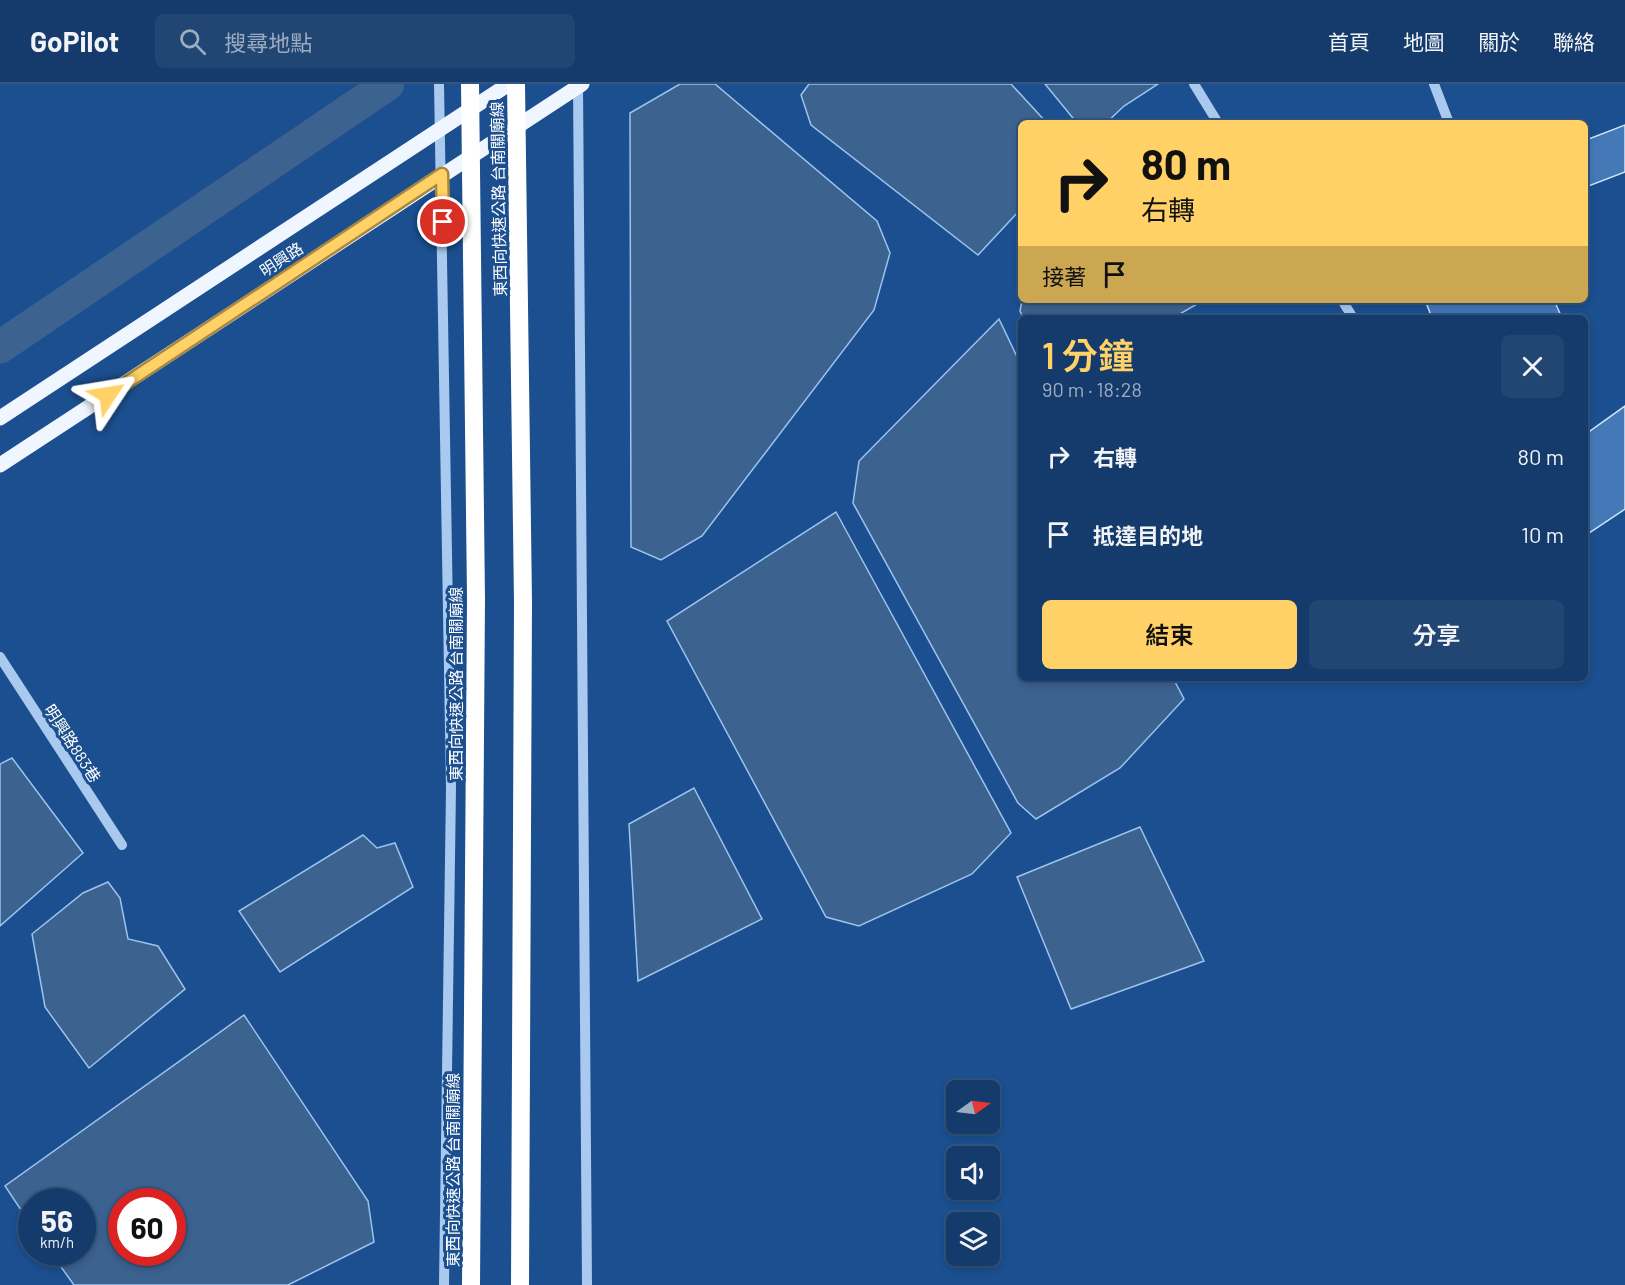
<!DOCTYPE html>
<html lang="zh-TW">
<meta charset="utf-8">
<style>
:root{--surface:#143b6b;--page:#214673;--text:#f1f3f6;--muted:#9dadc1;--line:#33557e;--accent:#ffd166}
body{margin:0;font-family:Barlow,"Noto Sans TC",sans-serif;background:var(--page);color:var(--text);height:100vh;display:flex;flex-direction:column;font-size:22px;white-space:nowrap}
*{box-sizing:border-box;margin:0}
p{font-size:20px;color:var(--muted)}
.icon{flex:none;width:33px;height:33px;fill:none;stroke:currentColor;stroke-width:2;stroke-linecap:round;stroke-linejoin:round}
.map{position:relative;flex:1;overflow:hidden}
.drawer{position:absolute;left:1018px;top:231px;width:570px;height:366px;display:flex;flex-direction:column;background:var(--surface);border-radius:9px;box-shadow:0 3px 9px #0003,0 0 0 2px var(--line)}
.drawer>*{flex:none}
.hud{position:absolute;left:1018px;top:36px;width:570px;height:183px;border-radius:9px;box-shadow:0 3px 9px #0003,0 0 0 2px var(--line);background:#ffd166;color:#111;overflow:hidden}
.needle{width:39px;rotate:76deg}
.controls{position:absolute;left:946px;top:996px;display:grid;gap:12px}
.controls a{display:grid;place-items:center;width:54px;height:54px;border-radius:9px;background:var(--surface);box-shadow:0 3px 9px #0003,0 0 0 2px var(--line);font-size:30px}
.speed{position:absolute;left:18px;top:1104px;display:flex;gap:12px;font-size:30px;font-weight:700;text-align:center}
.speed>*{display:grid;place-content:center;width:78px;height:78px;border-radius:50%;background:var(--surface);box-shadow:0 3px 9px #0003,0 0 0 2px var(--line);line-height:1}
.speed small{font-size:15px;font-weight:400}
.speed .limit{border:9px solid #d22;background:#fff;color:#111}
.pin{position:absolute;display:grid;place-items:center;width:51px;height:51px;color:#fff;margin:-26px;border:3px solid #fff;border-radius:50%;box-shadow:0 2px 6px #0007}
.me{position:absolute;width:66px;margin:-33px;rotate:57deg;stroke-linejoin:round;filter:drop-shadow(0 0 4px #0008)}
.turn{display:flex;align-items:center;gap:21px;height:126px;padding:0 24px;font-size:27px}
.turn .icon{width:78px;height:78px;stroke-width:2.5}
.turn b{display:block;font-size:42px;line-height:51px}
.then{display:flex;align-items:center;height:57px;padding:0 24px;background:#0003;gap:12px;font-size:22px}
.round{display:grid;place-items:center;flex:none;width:63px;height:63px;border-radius:9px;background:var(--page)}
.headline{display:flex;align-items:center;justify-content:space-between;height:102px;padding:0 24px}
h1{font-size:36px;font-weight:600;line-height:45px;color:var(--accent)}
.button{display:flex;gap:12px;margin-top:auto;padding:12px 24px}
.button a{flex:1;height:69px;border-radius:9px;background:var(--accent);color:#111;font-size:24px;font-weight:600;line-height:69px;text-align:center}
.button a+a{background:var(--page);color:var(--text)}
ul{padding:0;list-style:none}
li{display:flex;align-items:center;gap:18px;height:78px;padding:0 24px}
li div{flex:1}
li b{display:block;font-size:22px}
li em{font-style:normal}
header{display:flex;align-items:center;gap:36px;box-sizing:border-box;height:84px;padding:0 30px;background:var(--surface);border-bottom:2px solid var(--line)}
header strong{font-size:28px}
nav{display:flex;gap:33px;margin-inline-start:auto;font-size:21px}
.search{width:420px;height:54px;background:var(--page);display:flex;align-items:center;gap:15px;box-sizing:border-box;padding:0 21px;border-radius:9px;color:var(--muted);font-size:22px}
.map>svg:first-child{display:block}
.water{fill:#3c6290;stroke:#9cc4f0;stroke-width:1.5;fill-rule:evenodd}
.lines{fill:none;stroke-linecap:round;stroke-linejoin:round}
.canal{stroke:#3c6290;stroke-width:33}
.building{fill:#4478b7;stroke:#cfe3fa;stroke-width:1.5}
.minor{stroke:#a9c9ee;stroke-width:10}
.major{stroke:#f0f6ff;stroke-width:15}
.highway-bridge{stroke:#fff;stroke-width:18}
.route-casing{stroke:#a68842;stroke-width:15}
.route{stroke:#ffd166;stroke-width:10}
.labels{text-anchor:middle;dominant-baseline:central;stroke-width:6;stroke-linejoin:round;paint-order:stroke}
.street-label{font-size:16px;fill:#fff;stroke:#1b4f8f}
</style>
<header>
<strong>GoPilot</strong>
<div class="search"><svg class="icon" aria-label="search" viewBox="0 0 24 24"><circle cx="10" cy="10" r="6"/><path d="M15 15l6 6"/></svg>搜尋地點</div>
<nav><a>首頁</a><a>地圖</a><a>關於</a><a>聯絡</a></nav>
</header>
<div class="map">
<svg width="1625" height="1201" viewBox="0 0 1625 1201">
<rect width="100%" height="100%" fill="#1b4f8f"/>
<!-- water -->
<path class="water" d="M680,0h35l162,137 13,32 -16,57 -172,226 -41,24 -30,-13 -1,-434z
M809,0h202l36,39h-25l-1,86 -43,46 -167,-130 -10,-30z
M1045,0h113l-34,22 -18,17h-29z
M1022,216h182l-31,18h-150l-3,-7z
M999,235l22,46 1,313h151l11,21 -64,69 -84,51 -18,-16 -165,-300 6,-42z
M836,428l175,321 -39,41 -113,52 -33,-9 -159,-296z
M12,674l71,95 -83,73v-162z
M694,704l68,131 -124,62 -9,-157z
M1140,743l64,134 -133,48 -54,-132z
M363,751l14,13 18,-5 18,44 -133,85 -41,-61z
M108,798l12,16 8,41 30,7 27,43 -96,79 -44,-61 -13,-73 51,-41z
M244,931l124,186 6,41 -86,43h-214l-23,-32 31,-1v-50h-50l-1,23 -26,-39zM122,1118h50v50h-50z"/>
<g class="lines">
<!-- canal -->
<path class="canal" d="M0,263l388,-263"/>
</g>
<!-- building -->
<path class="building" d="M1625,41v47l-39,15v-47z
M1425,216h129l8,18h-130z
M1625,322v103l-39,26v-101z"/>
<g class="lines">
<!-- minor -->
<path class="minor" d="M439,0l12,704 -7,497
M578,0l9,1201
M1194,0l24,39
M1434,0l15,39
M1342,216l11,18
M0,573l122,188"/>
<!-- major -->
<path class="major" d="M0,334l509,-334
M0,381l582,-381"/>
<!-- highway-bridge -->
<path class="highway-bridge" d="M470,0l6,515 -5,686
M516,0l7,518 -3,683"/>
</g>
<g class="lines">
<defs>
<path id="route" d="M108,311l334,-221 1,48"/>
</defs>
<!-- route casing -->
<use href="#route" class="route-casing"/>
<!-- route -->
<use href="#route" class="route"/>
</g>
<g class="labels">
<!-- street labels -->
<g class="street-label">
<text transform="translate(498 115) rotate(-91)">東西向快速公路 台南關廟線</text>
<text transform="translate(281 175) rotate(-33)">明興路</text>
<text transform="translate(455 600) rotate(-90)">東西向快速公路 台南關廟線</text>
<text transform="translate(73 659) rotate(57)">明興路883巷</text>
<text transform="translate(452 1086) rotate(-90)">東西向快速公路 台南關廟線</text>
</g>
</g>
</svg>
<div class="controls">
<a><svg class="needle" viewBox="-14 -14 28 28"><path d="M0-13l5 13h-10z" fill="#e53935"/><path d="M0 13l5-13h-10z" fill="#9dadc1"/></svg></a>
<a><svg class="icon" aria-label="sound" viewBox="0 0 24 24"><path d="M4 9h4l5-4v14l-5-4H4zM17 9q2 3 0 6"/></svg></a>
<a><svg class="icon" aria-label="layers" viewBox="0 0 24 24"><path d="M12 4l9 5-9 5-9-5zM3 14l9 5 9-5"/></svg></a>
</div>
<div class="speed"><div>56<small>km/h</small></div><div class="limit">60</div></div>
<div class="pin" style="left:443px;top:138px;background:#d93025"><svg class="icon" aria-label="arrive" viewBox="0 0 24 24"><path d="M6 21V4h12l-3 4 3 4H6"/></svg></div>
<svg class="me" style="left:108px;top:311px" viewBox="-20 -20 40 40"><path d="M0-17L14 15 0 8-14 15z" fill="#ffd166" stroke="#fff" stroke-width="4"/></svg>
<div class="hud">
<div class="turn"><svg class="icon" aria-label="right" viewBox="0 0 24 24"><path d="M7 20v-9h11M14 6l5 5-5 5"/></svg><div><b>80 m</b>右轉</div></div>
<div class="then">接著<svg class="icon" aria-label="arrive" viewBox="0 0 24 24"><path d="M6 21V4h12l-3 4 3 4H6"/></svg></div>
</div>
<section class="drawer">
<div class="headline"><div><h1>1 分鐘</h1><p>90 m · 18:28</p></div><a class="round"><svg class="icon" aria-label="close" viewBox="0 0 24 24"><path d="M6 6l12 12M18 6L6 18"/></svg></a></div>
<ul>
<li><svg class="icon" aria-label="right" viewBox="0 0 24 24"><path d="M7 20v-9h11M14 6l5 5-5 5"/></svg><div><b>右轉</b></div><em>80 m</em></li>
<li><svg class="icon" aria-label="arrive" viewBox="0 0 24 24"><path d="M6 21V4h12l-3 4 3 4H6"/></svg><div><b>抵達目的地</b></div><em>10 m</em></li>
</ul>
<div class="button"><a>結束</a><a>分享</a></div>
</section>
</div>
